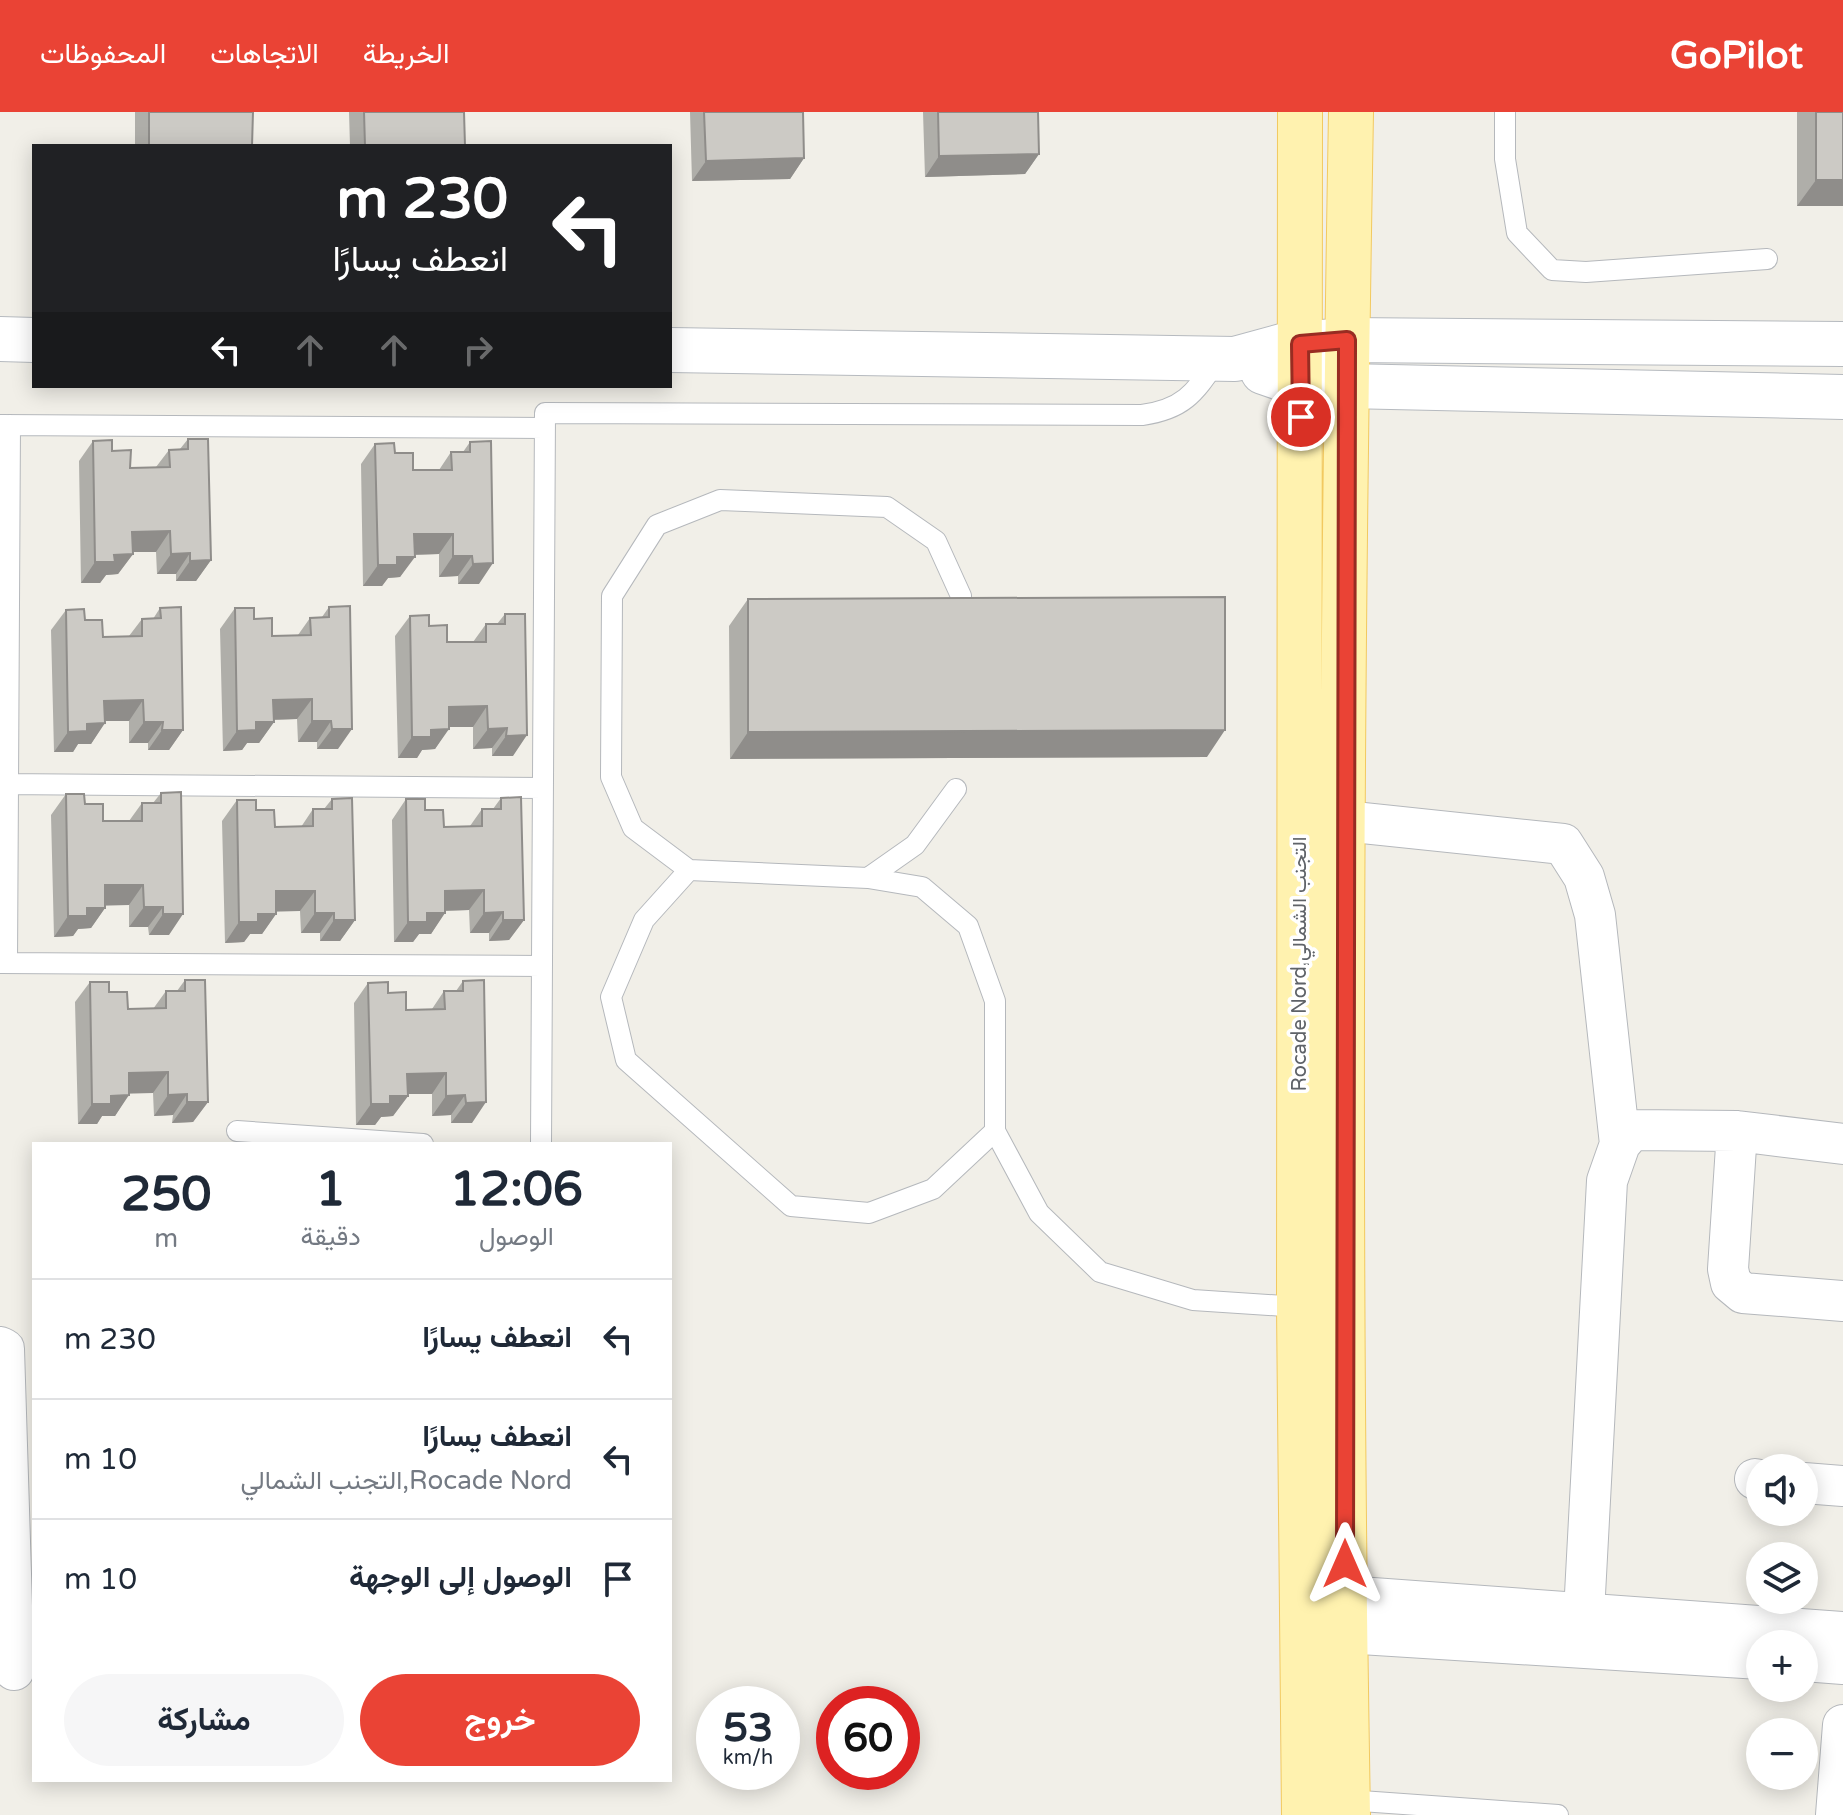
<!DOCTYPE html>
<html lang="ar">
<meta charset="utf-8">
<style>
:root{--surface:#fff;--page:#f6f6f7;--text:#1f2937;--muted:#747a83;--line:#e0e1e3;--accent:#ea4335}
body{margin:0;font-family:"Varela Round",Vazirmatn,sans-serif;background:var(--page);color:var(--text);direction:rtl;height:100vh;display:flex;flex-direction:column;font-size:30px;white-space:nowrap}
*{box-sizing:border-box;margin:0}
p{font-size:26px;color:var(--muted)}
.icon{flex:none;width:44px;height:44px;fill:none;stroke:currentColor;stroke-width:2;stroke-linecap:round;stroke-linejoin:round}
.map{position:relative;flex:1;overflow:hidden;direction:ltr}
.details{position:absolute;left:32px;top:1030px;width:640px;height:640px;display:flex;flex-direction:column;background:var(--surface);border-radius:0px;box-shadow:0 4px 20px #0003;direction:rtl}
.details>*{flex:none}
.guide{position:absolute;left:32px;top:32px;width:640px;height:244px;border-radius:0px;box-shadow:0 4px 20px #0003;direction:rtl;background:#202124;color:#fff;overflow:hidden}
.controls{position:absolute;left:1746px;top:1342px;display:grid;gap:16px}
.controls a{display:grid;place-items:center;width:72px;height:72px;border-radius:50%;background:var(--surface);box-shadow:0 4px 20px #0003;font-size:40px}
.speed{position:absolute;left:696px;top:1574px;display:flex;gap:16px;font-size:40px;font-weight:700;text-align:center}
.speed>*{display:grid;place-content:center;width:104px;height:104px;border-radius:50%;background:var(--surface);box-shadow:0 4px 20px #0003;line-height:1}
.speed small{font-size:20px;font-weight:400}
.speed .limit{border:12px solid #d22;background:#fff;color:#111}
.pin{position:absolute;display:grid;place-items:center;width:68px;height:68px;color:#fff;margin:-34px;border:4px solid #fff;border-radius:50%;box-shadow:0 2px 8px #0007}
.me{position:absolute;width:88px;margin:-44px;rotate:0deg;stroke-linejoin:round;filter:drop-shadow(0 0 6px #0008)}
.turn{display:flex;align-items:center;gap:28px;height:168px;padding:0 32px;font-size:36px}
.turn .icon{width:104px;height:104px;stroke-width:2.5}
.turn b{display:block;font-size:56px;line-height:68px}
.lanes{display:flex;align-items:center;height:76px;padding:0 32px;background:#0003;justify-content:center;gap:40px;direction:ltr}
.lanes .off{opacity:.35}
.eta{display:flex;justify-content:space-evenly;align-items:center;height:136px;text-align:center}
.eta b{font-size:48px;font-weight:700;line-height:56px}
.cta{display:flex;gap:16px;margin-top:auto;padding:16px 32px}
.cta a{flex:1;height:92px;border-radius:48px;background:var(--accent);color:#fff;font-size:32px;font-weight:700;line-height:92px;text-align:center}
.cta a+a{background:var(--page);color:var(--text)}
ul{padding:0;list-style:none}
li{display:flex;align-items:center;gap:24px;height:120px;padding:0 32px;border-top:2px solid var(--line)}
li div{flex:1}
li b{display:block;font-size:30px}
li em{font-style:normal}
header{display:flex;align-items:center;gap:48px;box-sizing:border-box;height:112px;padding:0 40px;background:var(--accent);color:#fff}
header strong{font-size:38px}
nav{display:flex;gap:44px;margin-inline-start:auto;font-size:28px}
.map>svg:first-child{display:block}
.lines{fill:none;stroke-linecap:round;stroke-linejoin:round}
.lane-casing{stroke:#b5b8bc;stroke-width:22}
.street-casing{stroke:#b5b8bc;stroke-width:42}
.secondary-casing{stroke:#b6babf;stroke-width:46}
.primary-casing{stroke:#f2c960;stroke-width:46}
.lane{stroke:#fff;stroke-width:20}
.street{stroke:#fff;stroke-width:40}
.secondary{stroke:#fff;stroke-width:44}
.primary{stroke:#fff2af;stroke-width:44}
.wall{fill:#afaea9}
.shaded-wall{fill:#8f8d8a}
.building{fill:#cccac5;stroke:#8f8d8a;stroke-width:2}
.route-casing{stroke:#982c22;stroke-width:20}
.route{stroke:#ea4335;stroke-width:14}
.labels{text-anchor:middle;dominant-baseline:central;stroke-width:7;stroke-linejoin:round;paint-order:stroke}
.street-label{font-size:20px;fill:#5f6368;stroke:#fff}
</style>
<header>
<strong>GoPilot</strong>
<nav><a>الخريطة</a><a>الاتجاهات</a><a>المحفوظات</a></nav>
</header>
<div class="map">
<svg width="1843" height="1703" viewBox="0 0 1843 1703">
<rect width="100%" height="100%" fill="#f1efe8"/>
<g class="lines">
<defs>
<path id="lane" d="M1505,0v47l12,74 35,37 34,2 181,-13
M0,313l545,3
M961,484l-25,-55 -49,-34 -167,-7 -63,25 -45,71 -1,181 22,51 56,42 179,8 54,9 46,39 27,75v130l44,82 61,59 93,28 106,7
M0,672l543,4
M689,758l-45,50 -33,77 15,63 165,146 78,7 64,-24 62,-58
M868,766l47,-33 41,-56
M0,851l542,3
M7,851l3,-538
M237,1019l186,13
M541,1032l4,-731 597,2c43,-6 53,-23 76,-56
M1347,1688l211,15"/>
<path id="street" d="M1344,709l219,23 21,33 11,38 25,229
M1737,1019l-9,138 3,14 12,10 100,8
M0,1235l4,2 10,321
M1755,1367l5,1
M1804,1371l39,3
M1584,1501l23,-432 13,-37 12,-14 105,1 106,13
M1760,1547l-415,-26 -45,-23 45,-14 498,36
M1804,1549l39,3
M1836,1703l7,-90"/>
<path id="secondary" d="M0,227l34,1
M670,238l565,9 51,-14 61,-5 496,4
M1263,260l38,13 542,12"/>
<path id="primary" d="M1300,0l-1,1195 5,508
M1348,1703c-10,-567 -7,-1136 3,-1703"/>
</defs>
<!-- lane casing -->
<use href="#lane" class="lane-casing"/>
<!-- street casing -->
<use href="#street" class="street-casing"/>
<!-- secondary casing -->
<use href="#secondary" class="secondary-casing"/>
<!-- primary casing -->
<use href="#primary" class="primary-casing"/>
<!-- lane -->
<use href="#lane" class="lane"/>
<!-- street -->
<use href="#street" class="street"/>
<!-- secondary -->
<use href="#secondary" class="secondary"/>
<!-- primary -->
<use href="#primary" class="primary"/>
</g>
<!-- wall -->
<path class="wall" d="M135,0h118l-1,34h-117z
M349,0h115l1,34h-115z
M690,0h113l1,46 -14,21 -98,2z
M923,0h115l1,42 -14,20 -100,3z
M1797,0h46v94h-46z
M188,327l23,121 -15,21h-20v-7h-19l-1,-22h-24l1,2 -15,20 -12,1 -6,8h-19l-2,-122 14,-20 19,10 18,17 26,-1 13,-17 11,-1z
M470,330l9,142h-21v-8l-19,1v-23l-24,1 -15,22 -12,1 -6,8h-19l-2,-122 14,-20 20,9 18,17h26l12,-18h12z
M748,487l459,158 -477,2 -1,-133z
M329,495l9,142h-21v-7h-19l-1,-23 -23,1v2l-15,21h-12l-5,7 -19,1 -3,-122 15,-21 19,11 18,17 26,-1 12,-17 12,-1z
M160,496l23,122 -14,20h-21v-7h-19v-22h-24l-14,23h-13l-5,8h-19l-3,-122 15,-20 19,10 18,17 26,-1 13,-17h11z
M505,502l8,142h-21v-8l-19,1v-22h-24l-14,22 -13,1 -5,8h-19l-3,-122 15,-20 19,10 18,16h26l13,-18h11z
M161,681l8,142h-20l-1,-8h-19v-22h-24v3l-14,20 -13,1 -5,7 -19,1 -3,-122 15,-21 19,10 18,17h26l13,-18h11z
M501,686l23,122 -15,20 -20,1v-8h-19l-1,-23 -24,1 -14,23h-12l-6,8h-19l-2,-122 14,-21 19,11 19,17 26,-1 12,-17h11z
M332,687l23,121 -15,21h-20v-8h-19l-1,-22h-24v3l-14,20h-12l-6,8 -19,1 -3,-122 15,-21 19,10 19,17h26l12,-18h11z
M185,868l23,122 -15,20 -21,1 1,-8 -19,1 -1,-23h-24l-14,23h-13l-5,8h-19l-3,-122 15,-20 19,10 19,17h25l13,-18h11z
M463,869l9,142h-21v-8l-19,1v-22h-24v2l-15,20 -12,1 -6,8h-19l-2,-122 14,-20 20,10 18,17 26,-1 12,-18h12z"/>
<!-- shaded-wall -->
<path class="shaded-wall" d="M1039,42l-14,20 -100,3 14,-21z
M804,46l-14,21 -98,2 14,-20z
M1816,68h27v26h-46z
M170,419l-14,21h-39l15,-20z
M414,422h39l-14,20 -39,1z
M190,441l-14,21h-19l14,-20z
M133,442l-15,20 -12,1 -6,8h-19l14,-21 19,-7z
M453,444h19l-14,20 -19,1z
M397,445h18l-15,20 -12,1 -6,8h-19l15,-21z
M211,448l-15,21h-20l14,-20z
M493,451l-14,21h-21l15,-20z
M312,587l-15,20 -38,1 14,-20z
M143,588l-14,21h-39l14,-20z
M487,594l-14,21h-39l15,-20z
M312,609h19l-14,21h-19z
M144,610h19l-15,21h-19z
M256,610h18l-15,21h-12l-5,7 -19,1 14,-20z
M105,611l-14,21h-13l-5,8h-19l14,-20 19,-8z
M507,616l-15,20 -19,1 15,-20z
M332,617h20l-14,20h-21z
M449,617l-14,20 -13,1 -5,8h-19l14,-21 19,-7z
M162,618h21l-14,20h-21z
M1225,618l-18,27 -477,2 18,-27z
M527,623l-14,21h-21l14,-20z
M105,773h38l-14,20 -39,1z
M484,778l-15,20 -38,1 14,-20z
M276,779h39l-15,20 -38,1z
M144,795h19l-15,20h-19z
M87,796h18l-14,20 -13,1 -5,7 -19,1 14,-21z
M503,800l-14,21h-19l14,-20z
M315,801h19l-14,20h-19z
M427,801h18l-14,21h-12l-6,8h-19l14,-20z
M163,802h20l-14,21h-20z
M258,802h18l-14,20h-12l-6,8 -19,1 14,-21z
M334,808h21l-15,21h-20z
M503,808h21l-15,20 -20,1z
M168,960l-15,21 -38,1 14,-21z
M446,961l-14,21h-39l14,-20z
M187,982l-14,21 -19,1 14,-21z
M129,983l-14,21h-13l-5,8h-19l14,-20 19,-8z
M465,983l-14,20 -19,1 14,-20z
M390,984h18l-15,20 -12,1 -6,8h-19l15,-21z
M187,990h21l-15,20 -21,1z
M486,990l-14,21h-21l15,-20z"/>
<!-- building -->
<path class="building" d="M149,0h104l-1,34h-103z
M364,0h100l1,34h-100z
M704,0h99l1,46 -98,3z
M938,0h100l1,42 -100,2z
M1816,0h27v68h-27z
M188,327h20l3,121 -21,1v-8l-19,1 -1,-23 -38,1 1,22 -19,1 1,7h-20l-2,-121 19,-1v11l19,-1 -1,18 40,-1 -1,-17 19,-1z
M491,329l2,122 -20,1 -1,-8h-19v-22h-39l1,23h-18v8h-19l-3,-121 19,-1 1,10h18v17h39l-1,-18h19v-10z
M1225,485v133l-477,2v-133z
M350,494l2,123h-20l-1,-8h-19v-22l-39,1 1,22h-18v8l-19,1 -2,-123h19v11l18,-1v18l39,-1 -1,-17 19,-1v-10z
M181,495l2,123h-21l1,-8h-19l-1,-22 -39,1 1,22 -18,1v7l-19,1 -2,-122 18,-1 1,11h17l1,17 39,-1v-17l19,-1 -1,-10z
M505,502h20l2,121 -21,1 1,-8 -19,1 -1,-23 -38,1v22l-18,1v7h-19l-2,-121 19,-1v11l18,-1v17h39v-18h19z
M181,680l2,122h-20v-7h-19l-1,-22h-38v23h-18v8h-19l-2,-122h18l1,10h18v17h39v-18h19v-10z
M521,685l3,123h-21v-8l-19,1v-23l-39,1v22h-18v9h-19l-2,-123h19v11h18l1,17 38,-1v-17h19v-11z
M352,686l3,122h-21v-7h-19v-22h-39v23h-18v8h-19l-2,-122h19v10h18l1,17 38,-1v-17h19v-10z
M185,868h20l3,122h-21v-8l-19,1v-23l-39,1v22l-18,1v8h-19l-2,-122h19v10h18l1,17 38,-1v-17h19z
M484,868l2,122 -20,1 -1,-8 -19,1v-23l-39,1 1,22h-18v8h-19l-3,-121 20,-1v11l18,-1v18l39,-1 -1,-18h19v-10z"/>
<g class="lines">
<defs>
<path id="route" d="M1301,305l-1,-73 47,-4 -2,1224"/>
</defs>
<!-- route casing -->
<use href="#route" class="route-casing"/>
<!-- route -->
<use href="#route" class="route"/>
</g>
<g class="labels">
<!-- street labels -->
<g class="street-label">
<text transform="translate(1300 852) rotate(-90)">Rocade Nord,التجنب الشمالي</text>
</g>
</g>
</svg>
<div class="controls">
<a><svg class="icon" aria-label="sound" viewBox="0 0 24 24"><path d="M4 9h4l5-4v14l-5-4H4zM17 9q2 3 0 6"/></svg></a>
<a><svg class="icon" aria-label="layers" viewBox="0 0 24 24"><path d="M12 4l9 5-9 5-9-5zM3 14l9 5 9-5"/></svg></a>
<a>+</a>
<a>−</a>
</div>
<div class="speed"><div>53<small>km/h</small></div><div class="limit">60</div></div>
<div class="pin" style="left:1301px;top:305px;background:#d93025"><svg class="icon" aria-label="arrive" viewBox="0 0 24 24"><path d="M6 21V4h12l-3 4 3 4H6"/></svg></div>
<svg class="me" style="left:1345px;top:1452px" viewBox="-20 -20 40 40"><path d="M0-17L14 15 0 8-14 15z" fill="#ea4335" stroke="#fff" stroke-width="4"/></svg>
<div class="guide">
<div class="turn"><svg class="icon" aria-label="left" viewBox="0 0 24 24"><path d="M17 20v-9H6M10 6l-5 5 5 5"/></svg><div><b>230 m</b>انعطف يسارًا</div></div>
<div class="lanes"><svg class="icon" aria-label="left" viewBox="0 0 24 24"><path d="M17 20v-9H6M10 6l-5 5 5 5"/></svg><svg class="icon off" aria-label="ahead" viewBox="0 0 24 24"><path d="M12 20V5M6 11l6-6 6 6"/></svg><svg class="icon off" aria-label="ahead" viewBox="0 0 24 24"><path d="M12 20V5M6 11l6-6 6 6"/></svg><svg class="icon off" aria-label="right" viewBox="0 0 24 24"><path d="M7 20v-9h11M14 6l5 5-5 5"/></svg></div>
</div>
<section class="details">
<div class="eta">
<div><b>12:06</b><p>الوصول</p></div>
<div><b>1</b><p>دقيقة</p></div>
<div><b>250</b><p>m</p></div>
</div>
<ul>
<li><svg class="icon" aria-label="left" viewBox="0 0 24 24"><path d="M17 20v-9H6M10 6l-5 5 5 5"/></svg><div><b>انعطف يسارًا</b></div><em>230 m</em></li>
<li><svg class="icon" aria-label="left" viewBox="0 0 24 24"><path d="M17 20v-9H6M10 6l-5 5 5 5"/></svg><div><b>انعطف يسارًا</b><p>Rocade Nord,التجنب الشمالي</p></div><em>10 m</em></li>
<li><svg class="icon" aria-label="arrive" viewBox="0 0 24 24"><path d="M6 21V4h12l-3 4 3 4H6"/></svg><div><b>الوصول إلى الوجهة</b></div><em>10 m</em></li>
</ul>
<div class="cta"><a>خروج</a><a>مشاركة</a></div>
</section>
</div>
